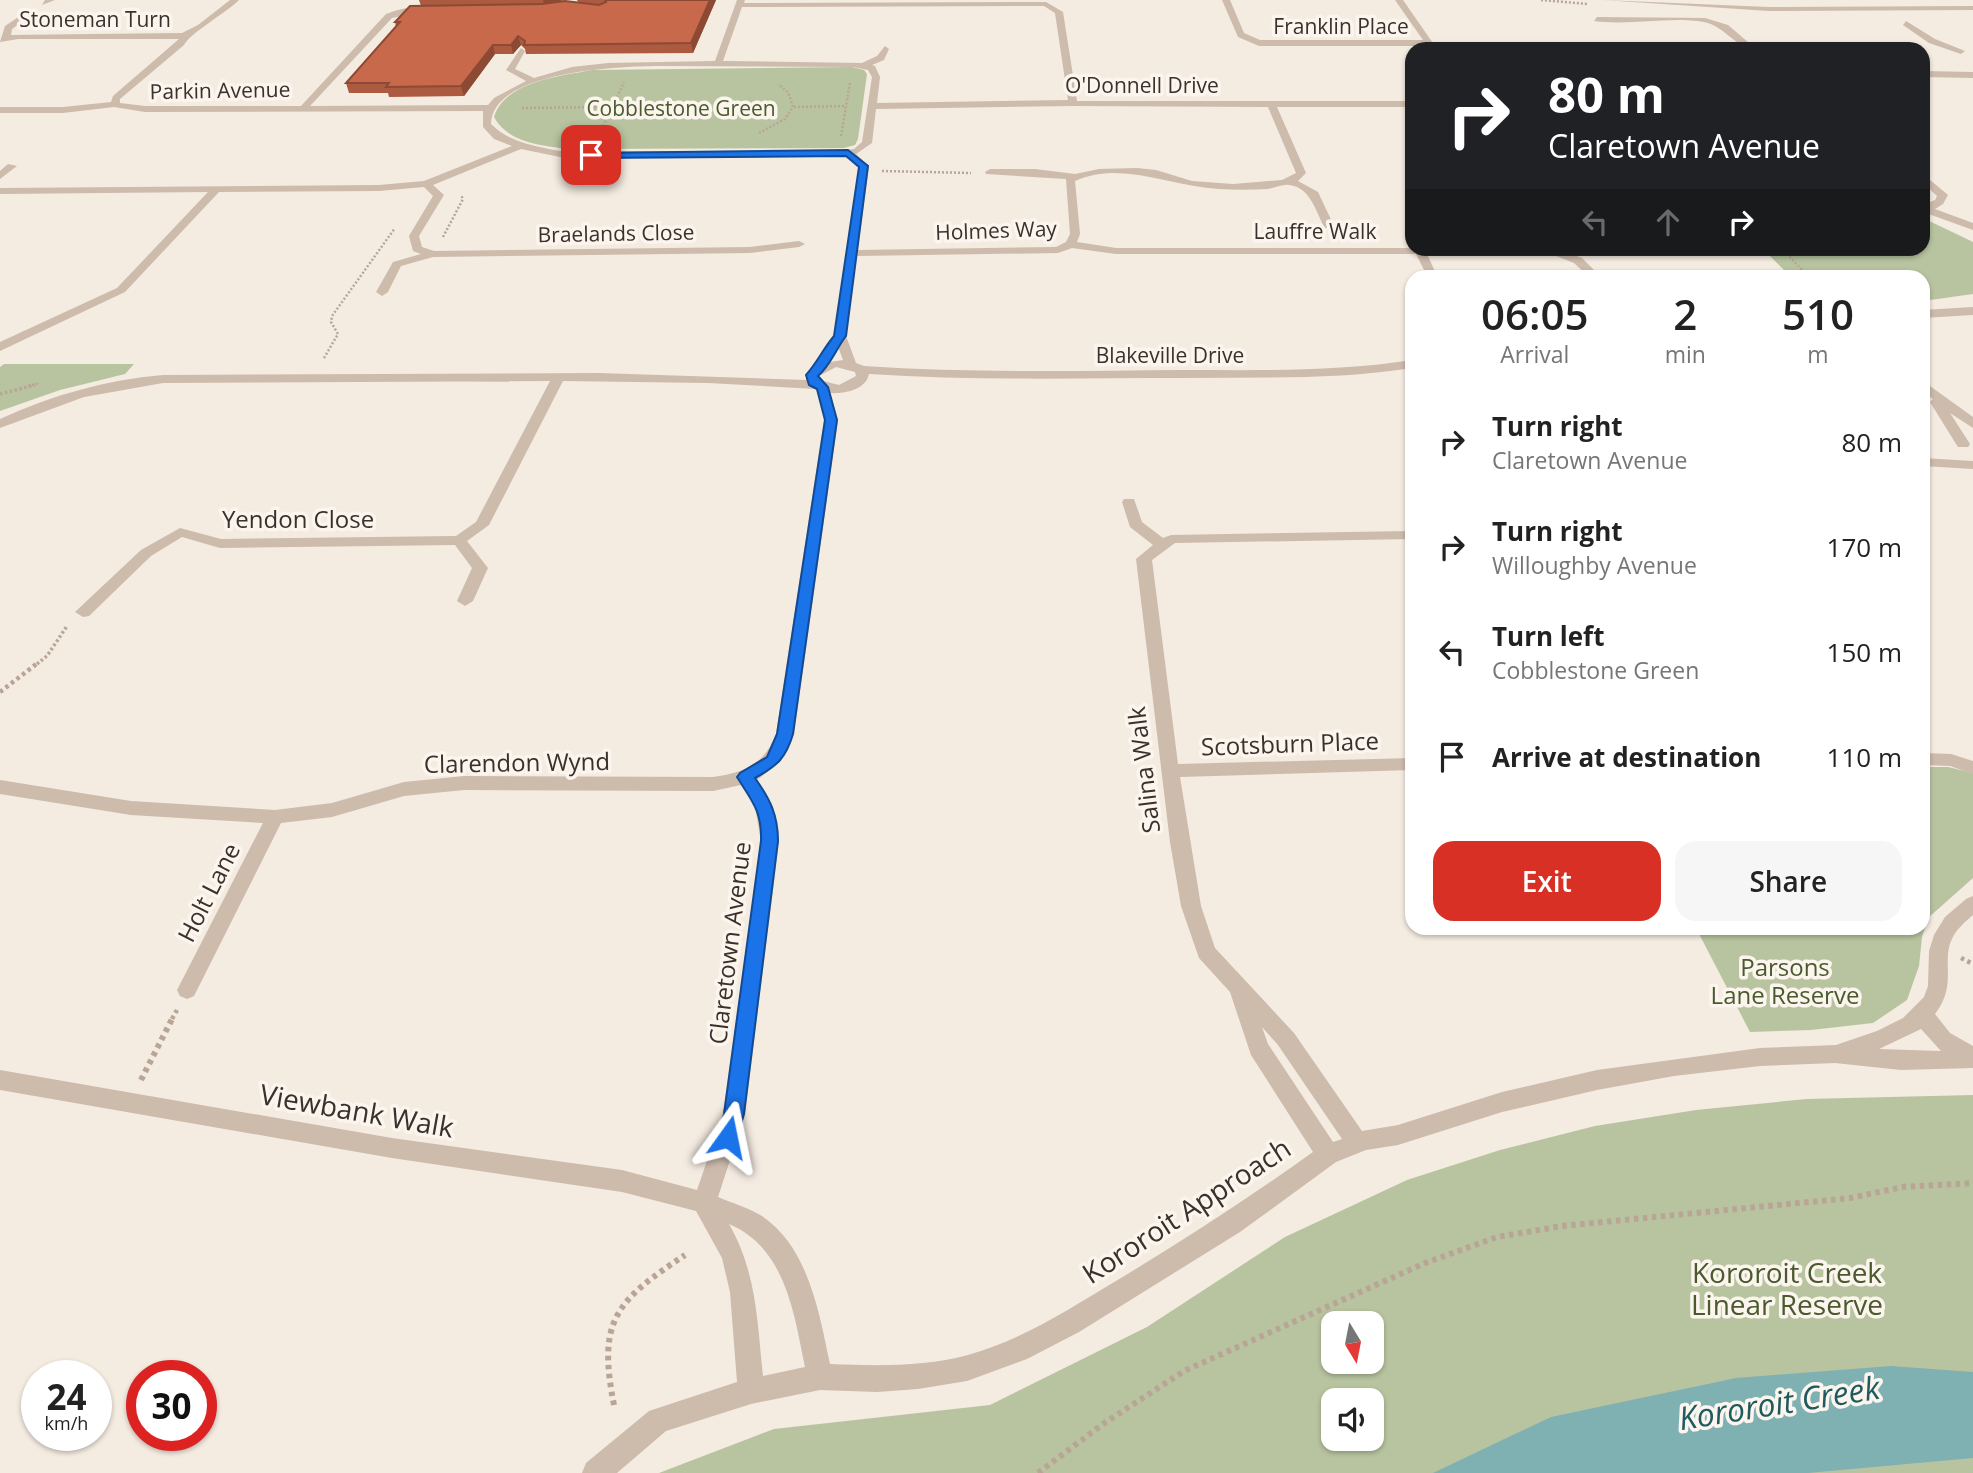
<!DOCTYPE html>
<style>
:root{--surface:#fff;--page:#f6f6f6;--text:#222;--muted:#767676;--accent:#d93025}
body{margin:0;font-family:"Open Sans",sans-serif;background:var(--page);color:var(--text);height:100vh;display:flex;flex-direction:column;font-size:26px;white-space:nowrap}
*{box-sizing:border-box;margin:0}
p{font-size:23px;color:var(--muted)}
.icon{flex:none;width:38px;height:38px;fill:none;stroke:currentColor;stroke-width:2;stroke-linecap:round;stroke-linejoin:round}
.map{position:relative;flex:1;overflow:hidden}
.details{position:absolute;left:1405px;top:270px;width:525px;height:665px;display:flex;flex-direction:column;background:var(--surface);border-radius:21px;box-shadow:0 2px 5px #0004}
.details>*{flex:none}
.guide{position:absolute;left:1405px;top:42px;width:525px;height:214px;border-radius:21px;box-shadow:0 2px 5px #0004;background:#202124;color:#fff;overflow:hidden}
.needle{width:46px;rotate:170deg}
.fabs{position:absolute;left:1321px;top:1311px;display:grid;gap:14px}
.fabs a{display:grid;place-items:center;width:63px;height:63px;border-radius:14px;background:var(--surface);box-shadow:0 2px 5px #0004;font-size:35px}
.speed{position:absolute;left:21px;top:1360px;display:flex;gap:14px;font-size:35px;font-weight:700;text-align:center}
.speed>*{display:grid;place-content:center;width:91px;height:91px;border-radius:50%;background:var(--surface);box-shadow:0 2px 5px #0004;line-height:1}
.speed small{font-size:18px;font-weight:400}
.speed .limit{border:10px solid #d22;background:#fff;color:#111}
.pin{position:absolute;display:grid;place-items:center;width:60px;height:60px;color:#fff;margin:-30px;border-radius:14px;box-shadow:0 4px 10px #0006}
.me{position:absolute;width:77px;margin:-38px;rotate:12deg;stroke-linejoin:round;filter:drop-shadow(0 0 5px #0008)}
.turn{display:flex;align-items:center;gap:24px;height:147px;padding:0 28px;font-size:32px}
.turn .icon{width:91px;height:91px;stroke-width:2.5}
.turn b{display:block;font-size:49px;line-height:60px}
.lanes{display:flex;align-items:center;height:66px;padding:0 28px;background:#0003;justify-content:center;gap:35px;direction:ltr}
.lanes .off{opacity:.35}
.eta{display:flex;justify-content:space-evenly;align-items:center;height:119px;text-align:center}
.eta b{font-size:42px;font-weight:600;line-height:49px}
.cta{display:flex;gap:14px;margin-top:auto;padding:14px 28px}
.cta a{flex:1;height:80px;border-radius:21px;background:var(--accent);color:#fff;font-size:28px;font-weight:600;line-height:80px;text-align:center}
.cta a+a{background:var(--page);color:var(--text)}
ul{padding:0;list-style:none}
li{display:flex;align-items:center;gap:21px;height:105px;padding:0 28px}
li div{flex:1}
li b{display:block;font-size:26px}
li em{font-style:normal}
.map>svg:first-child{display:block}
.green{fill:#b8c4a0;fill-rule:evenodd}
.water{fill:#7fb0b2}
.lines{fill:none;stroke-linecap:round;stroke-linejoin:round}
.path-far3{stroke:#b9a596;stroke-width:2.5;stroke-dasharray:2 2;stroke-linecap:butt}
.path-far2{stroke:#b9a596;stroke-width:3.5;stroke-dasharray:2.5 2.5;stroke-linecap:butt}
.path-far1{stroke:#b9a596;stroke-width:4.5;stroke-dasharray:3.5 3.5;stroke-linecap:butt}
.path{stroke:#b9a596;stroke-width:6;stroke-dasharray:4.5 4.5;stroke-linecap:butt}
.minor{fill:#cdbbac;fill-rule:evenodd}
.wall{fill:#ac5a40}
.shaded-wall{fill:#8c4a34}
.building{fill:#c8694b;stroke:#8c4a34;stroke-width:2}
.route{fill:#1a73e8;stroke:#114b97;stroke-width:2}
.labels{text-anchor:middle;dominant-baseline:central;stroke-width:7;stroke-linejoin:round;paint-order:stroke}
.far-street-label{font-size:21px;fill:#3b302b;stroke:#fbf5ee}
.far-park-label{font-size:21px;fill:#4a5a2e;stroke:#fbf5ee}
.street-label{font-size:24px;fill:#3b302b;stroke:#fbf5ee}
.park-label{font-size:24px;fill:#4a5a2e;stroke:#fbf5ee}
.near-street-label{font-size:28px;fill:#3b302b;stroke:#fbf5ee}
.near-park-label{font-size:28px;fill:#4a5a2e;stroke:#fbf5ee}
.near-water-label{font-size:32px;font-style:italic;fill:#1f5a5e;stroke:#fbf5ee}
</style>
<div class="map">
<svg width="1973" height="1473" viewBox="0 0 1973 1473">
<rect width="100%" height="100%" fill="#f4ebe1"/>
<!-- green -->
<path class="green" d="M852,67l12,3 3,4 -9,65 -3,6 -11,3 -276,1c-27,-4 -60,-6 -74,-32 11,-36 67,-41 98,-47z
M1923,218l50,24v52l-50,7v-25h-133l-27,-27 160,-1z
M4,364h130l-9,10 -65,16 -60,21v-44z
M1923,767h25l25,6v105l-45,40 -6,19 -3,29 -12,34 -34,23 -62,7 -61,2 -54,-104h227z
M1973,1095v378h-1314l115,-44 216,-24 157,-78 138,-90 122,-57 93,-30 95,-24 101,-16 111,-11zM1334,1323h38v39h-38zM1334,1400h38v38h-38z"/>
<!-- water -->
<path class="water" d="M1891,1366l82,6v86l-165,15h-375l118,-56 185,-39z"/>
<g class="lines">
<!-- path-far3 -->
<path class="path-far3" d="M1541,0l47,4
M794,107l52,-1
M522,108l90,-1
M759,133l26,-14 8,-12 -5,-15 -10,-8
M841,136l9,-53
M598,137l26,-55
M882,171l89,2
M443,237l20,-38 -2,-4
M1781,248l27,28
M324,358l14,-24 -7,-12 1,-6 63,-88
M28,386l12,-3"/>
<!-- path-far2 -->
<path class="path-far2" d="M0,394l35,-9
M37,664l10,-8 20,-30"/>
<!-- path-far1 -->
<path class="path-far1" d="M0,692l39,-30
M1961,958l12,6
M172,1019l5,-9"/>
<!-- path -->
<path class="path" d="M141,1080l32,-63
M614,1405c-17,-85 2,-104 71,-150
M1038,1473l65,-49 81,-53 241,-108 72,-26 65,-11 288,-28 53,-11 70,-4"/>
<!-- minor -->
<path class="minor" d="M45,0h10l-13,5z
M230,0h9c-13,13 -49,33 -55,45l-64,54v4l25,3h156l85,-92c14,-5 34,-11 47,-5l-41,9 -82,88 178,-1 6,-7 32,-17 -20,-11 15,-22 4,3 -10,18 19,9 38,-11 36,-4 107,-2 22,-61h8l-1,3 302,-1 17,10 14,89h335v6h-135l29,66 -8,8 20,11 16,34 -1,2h-8c-9,-15 -14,-41 -36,-43 -6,-1 -15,3 -21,4 -17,1 -33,1 -49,0 -48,-2 -97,-29 -144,-8l5,53 -3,8 39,6h440l26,10 18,18h-12l-14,-13 -23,-9h-124l10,22h-10l-11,-22h-300l-44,-6 -14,5 -201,3 -11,80 10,27 8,3c106,7 213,5 319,4 77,0 153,2 229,-10v8c-76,12 -152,9 -229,10 -105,0 -209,3 -314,-4 -3,16 -25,20 -39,19l8,27 -44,314 -13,27 -24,19 16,27 6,34 -34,273 -27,83c14,6 31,11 44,19 47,32 57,97 68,148 46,2 94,3 138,-9 54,-15 101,-46 148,-74 68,-41 133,-83 197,-129l-62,-97 -21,-63 -31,-34 -18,-52 -11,-64 -34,-283 17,-14 -23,-18 -8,-25 2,-3h10l8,23 21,16 8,-3 241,-4v8l-237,4 -23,17 26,204 234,-6v12l-232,7 21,129 14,42 79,85 68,98 36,-6 104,-33 95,-22 163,-22 76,-3 41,-14 26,-13 21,-21 4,-11 1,-35 5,-16 11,-18 21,-18 7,-3v19c-7,6 -15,13 -19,20 -15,25 5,48 -19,79l15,19 23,13v22l-72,2 -66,-7 -75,3 -86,10 -77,14 -95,22 -104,33 -32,5 -30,12 -96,70 -161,100 -52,27 -60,22 -49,8 -41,3 -57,-2 -69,14 -85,27 -49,42h-35l4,-10 63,-52 88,-29 -7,-90 -8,-34 -26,-47 -74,-19 -230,-34 -392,-68v-20l392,68 230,32 75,20 26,-76 38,-273 -6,-34 -14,-22 -28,6 -249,-1 -60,6 -72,21 -51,6 -87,173 -7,3 -7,-3 -3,-6 86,-167 -132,-8 -131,-21v-14l131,21 144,9 57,-7 72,-21 60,-6 249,1c30,-4 52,-13 63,-43l48,-314 -8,-31 -108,-6 -145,-2 -74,144 -22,16 21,27 -15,33 -8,5 -8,-5 15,-33 -17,-23 -235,3 -38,-11 -31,19 -62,60 -6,1 -8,-5 66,-62 39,-22 41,11 235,-3 20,-14 74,-141 -387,2 -79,14 -84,31v-9c52,-24 106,-39 163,-44l436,-2 207,7 1,-8 11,-8 25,-4 -9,-24 25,-169 -14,-11 -285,1 -39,-8 -88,36 11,10 -25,41 3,11 12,4 316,-4 49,-6 6,3 -6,3 -49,6 -317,4 -32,9 -13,26 -6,4 -6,-4 17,-30 28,-8 -8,-3 -4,-15 24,-40 -9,-9 -45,4 -160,1 -94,100 -125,59v-9l117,-54 91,-96 -208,2v-6l379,-3 45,-4 88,-35 -18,-7 -11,-12v-16l-338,1 -31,-5 -51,6h-63v-6h63l48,-5 2,-6 66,-57h-161l-18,3 5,-16 21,-14 7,2 -21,15 -1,6 171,-2 16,-8zM1044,6l11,7 13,87 -191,3 3,-26 -5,-11 -3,-1 12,-5 5,-11 -4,-3 -8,10 -15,7 -139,-2 19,-54zM663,66l190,1 15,3 4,7 -10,65 -8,7 -15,2h-279c-25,-5 -50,-8 -69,-27 1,-54 133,-58 172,-58zM1073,106l195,1 28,66 -14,7 -49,4 -41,-3 -36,-11 -19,-2 -38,1 -24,5 -40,-5h-45l-5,3 1,2 80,5 4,55 -4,8 -10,5 -198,3 11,-84 -13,-12 16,-11 4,-34zM836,367l19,5 1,4 -17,9 -20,-5v-4zM1262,1027l16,18 64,94 -9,3 -65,-98zM1921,1029l20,22 -62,-2zM729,1224c57,24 65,90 76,143l-42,9c-6,-55 -6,-103 -34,-152z
M1222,0h8l14,33 16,7h163l-28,-40h8l34,49h-8l-3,-3h-167l-21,-9z
M1602,0l167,7 204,-1v4l-204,1z
M1597,17l108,1 23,7 28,24c-20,0 -31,-23 -52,-27 -36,-6 -74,4 -110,-1z
M1906,21l29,18 30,12 -4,3 -32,-11 -26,-18z
M1923,71l50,1v6l-50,-1z
M8,164l9,2 -17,13v-8z
M1923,174l25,21 -5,9 -8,5 38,14v7l-50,-18v-7l12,-5 2,-4 -14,-13z
M1973,307v8l-50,3v-8z
M1923,381l50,36v11l-23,-15 20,31 -2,3h-10l-2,-3 -26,-42 3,-3 -10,-7z
M1923,458l50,3v8l-50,-3z
M1923,753l28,1 22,7v13l-23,-8 -27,-1z"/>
</g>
<!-- wall -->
<path class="wall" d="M419,0h145l-18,4h41l-9,-2 -1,-2h139l-23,53 -167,1 -1,-5 -4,-4 -8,9h-18l-31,42 -75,1 -1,-4h-39l-3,-10 50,-56 -1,-5 26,-16z"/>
<!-- shaded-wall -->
<path class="shaded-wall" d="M543,0h21l-20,4z
M710,0h6l-23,53 -2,-10z
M518,36l3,9 -8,9 -2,-9z
M493,45l2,9 -31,42 -3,-10z"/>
<!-- building -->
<path class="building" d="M605,0h105l-19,43 -167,2 1,-4 -7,-5 -7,9h-18l-32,41 -75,1 3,-4h-43l54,-61h-5l15,-16 132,-2 23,-3 34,4 7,-3z"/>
<!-- route -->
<path class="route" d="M848,150l20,16 -22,170c-10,13 -16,30 -28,40l10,11 9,33 -44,314c-7,24 -16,32 -38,44 15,21 23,37 23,63l-34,273 -9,30 -7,2 -7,-2 -4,-7 7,-23 37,-273c1,-30 -9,-40 -24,-64l3,-4 27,-16 10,-23 48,-314 -8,-31 -8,-4 -3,-10c11,-12 17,-26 28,-39l25,-169 -13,-11 -255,2 -5,-3 5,-2z"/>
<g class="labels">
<!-- far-street labels -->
<g class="far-street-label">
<text x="95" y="19">Stoneman Turn</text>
<text x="1341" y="26">Franklin Place</text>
<text x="1142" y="85">O'Donnell Drive</text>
<text transform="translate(220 90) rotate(-1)">Parkin Avenue</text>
<text transform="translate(996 230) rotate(-2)">Holmes Way</text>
<text x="1315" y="231">Lauffre Walk</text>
<text transform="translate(616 233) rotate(-1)">Braelands Close</text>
<text x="1170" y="355">Blakeville Drive</text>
</g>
<!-- far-park labels -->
<g class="far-park-label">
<text x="681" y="108">Cobblestone Green</text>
</g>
<!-- street labels -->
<g class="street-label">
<text x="298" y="518">Yendon Close</text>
<text transform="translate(1290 743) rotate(-2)">Scotsburn Place</text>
<text transform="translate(517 762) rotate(-1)">Clarendon Wynd</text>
<text transform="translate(1143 770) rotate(-97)">Salina Walk</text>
<text transform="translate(208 892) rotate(-63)">Holt Lane</text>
<text transform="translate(729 943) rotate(-83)">Claretown Avenue</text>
</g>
<!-- park labels -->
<g class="park-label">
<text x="1785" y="966">Parsons<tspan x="1785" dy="28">Lane Reserve</tspan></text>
</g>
<!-- near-street labels -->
<g class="near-street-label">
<text transform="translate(357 1110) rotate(10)">Viewbank Walk</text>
<text transform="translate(1186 1210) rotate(-33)">Kororoit Approach</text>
</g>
<!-- near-park labels -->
<g class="near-park-label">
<text x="1787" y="1272">Kororoit Creek<tspan x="1787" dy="32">Linear Reserve</tspan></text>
</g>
<!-- near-water labels -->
<g class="near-water-label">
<text transform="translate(1779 1402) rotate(-9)">Kororoit Creek</text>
</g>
</g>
</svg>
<div class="fabs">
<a><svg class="needle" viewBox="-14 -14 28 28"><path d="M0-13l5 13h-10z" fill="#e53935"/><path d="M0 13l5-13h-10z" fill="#767676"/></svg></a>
<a><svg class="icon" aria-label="sound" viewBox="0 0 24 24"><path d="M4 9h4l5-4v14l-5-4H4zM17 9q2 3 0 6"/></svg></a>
</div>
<div class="speed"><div>24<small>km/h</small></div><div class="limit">30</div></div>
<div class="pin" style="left:591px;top:155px;background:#d93025"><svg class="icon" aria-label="arrive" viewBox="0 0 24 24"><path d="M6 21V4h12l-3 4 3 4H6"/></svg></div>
<svg class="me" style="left:728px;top:1137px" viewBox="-20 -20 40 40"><path d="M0-17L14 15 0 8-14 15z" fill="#1a73e8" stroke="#fff" stroke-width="4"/></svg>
<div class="guide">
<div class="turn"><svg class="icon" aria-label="right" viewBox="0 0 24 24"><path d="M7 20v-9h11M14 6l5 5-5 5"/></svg><div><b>80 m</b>Claretown Avenue</div></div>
<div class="lanes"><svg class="icon off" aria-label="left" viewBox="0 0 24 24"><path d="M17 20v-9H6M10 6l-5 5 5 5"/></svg><svg class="icon off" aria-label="ahead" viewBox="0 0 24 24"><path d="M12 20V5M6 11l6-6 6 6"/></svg><svg class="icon" aria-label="right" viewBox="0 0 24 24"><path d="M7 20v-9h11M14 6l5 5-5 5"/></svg></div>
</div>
<section class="details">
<div class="eta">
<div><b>06:05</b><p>Arrival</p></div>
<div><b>2</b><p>min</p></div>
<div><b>510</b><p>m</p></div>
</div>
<ul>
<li><svg class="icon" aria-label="right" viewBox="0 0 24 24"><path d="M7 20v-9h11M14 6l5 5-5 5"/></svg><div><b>Turn right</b><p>Claretown Avenue</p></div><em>80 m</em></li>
<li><svg class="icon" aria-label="right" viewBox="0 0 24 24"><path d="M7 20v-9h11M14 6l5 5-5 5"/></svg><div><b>Turn right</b><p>Willoughby Avenue</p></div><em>170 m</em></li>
<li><svg class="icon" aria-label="left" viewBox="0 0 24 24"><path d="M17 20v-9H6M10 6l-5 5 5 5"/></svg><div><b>Turn left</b><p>Cobblestone Green</p></div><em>150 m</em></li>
<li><svg class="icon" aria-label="arrive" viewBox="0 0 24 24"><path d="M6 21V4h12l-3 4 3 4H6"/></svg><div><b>Arrive at destination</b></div><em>110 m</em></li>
</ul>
<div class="cta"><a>Exit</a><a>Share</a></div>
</section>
</div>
